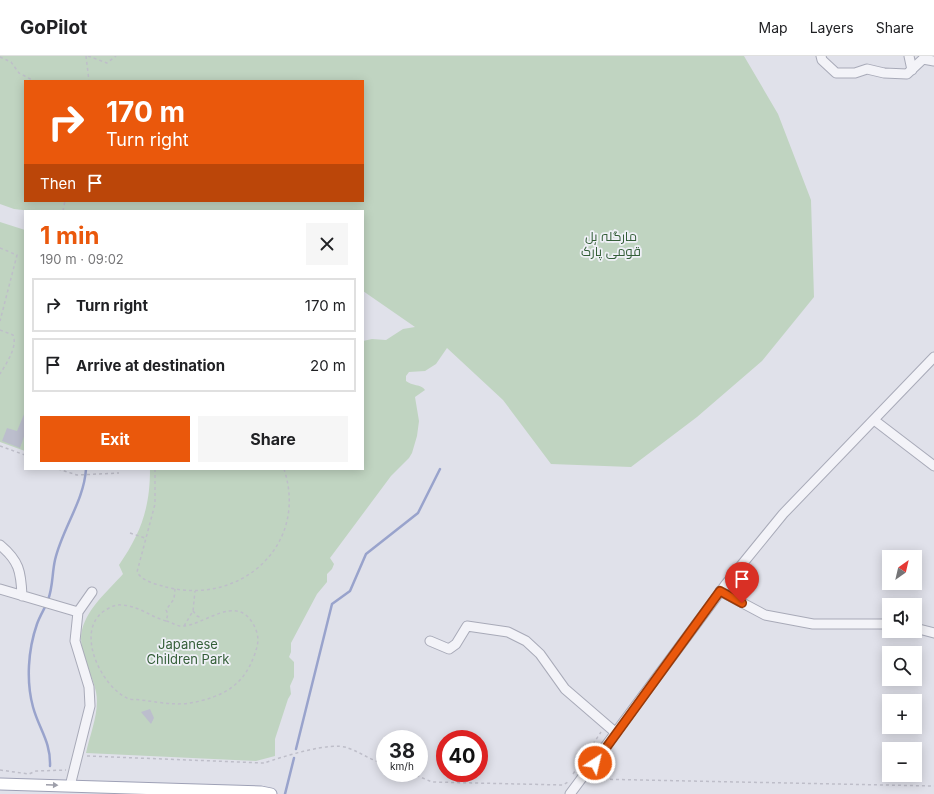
<!DOCTYPE html>
<meta charset="utf-8">
<style>
:root{--surface:#fff;--page:#f6f6f6;--text:#202124;--muted:#757577;--line:#e0e0e0;--accent:#ea580c}
body{margin:0;font-family:Inter,Cairo,sans-serif;background:var(--page);color:var(--text);height:100vh;display:flex;flex-direction:column;font-size:15px;white-space:nowrap}
*{box-sizing:border-box;margin:0}
p{font-size:13px;color:var(--muted)}
.icon{flex:none;width:22px;height:22px;fill:none;stroke:currentColor;stroke-width:2;stroke-linecap:round;stroke-linejoin:round}
.map{position:relative;flex:1;overflow:hidden}
.panel{position:absolute;left:24px;top:154px;width:340px;height:260px;display:flex;flex-direction:column;background:var(--surface);border-radius:0px;box-shadow:0 2px 10px #0003}
.panel>*{flex:none}
.top-card{position:absolute;left:24px;top:24px;width:340px;height:122px;border-radius:0px;box-shadow:0 2px 10px #0003;background:#ea580c;color:#fff;overflow:hidden}
.needle{width:26px;rotate:34deg}
.fabs{position:absolute;left:882px;top:494px;display:grid;gap:8px}
.fabs a{display:grid;place-items:center;width:40px;height:40px;border-radius:0px;background:var(--surface);box-shadow:0 2px 10px #0003;font-size:20px}
.speed{position:absolute;left:376px;top:674px;display:flex;gap:8px;font-size:20px;font-weight:700;text-align:center}
.speed>*{display:grid;place-content:center;width:52px;height:52px;border-radius:50%;background:var(--surface);box-shadow:0 2px 10px #0003;line-height:1}
.speed small{font-size:10px;font-weight:400}
.speed .limit{border:6px solid #d22;background:#fff;color:#111}
.pin{position:absolute;display:grid;place-items:center;width:34px;height:34px;color:#fff;margin:-41px -17px;border-radius:50% 50% 50% 0;rotate:-45deg;box-shadow:0 0 4px #0007}
.pin .icon{rotate:45deg}
.me{position:absolute;width:44px;margin:-22px;rotate:35deg;stroke-linejoin:round;filter:drop-shadow(0 0 3px #0008)}
.turn{display:flex;align-items:center;gap:14px;height:84px;padding:0 16px;font-size:18px}
.turn .icon{width:52px;height:52px;stroke-width:2.5}
.turn b{display:block;font-size:28px;line-height:34px}
.then{display:flex;align-items:center;height:38px;padding:0 16px;background:#0003;gap:8px;font-size:15px}
.round{display:grid;place-items:center;flex:none;width:42px;height:42px;border-radius:0px;background:var(--page)}
.head{display:flex;align-items:center;justify-content:space-between;height:68px;padding:0 16px}
h1{font-size:24px;font-weight:700;line-height:30px;color:var(--accent)}
.cta{display:flex;gap:8px;margin-top:auto;padding:8px 16px}
.cta a{flex:1;height:46px;border-radius:0px;background:var(--accent);color:#fff;font-size:16px;font-weight:700;line-height:46px;text-align:center}
.cta a+a{background:var(--page);color:var(--text)}
ul{padding:0;list-style:none}
li{display:flex;align-items:center;gap:12px;height:54px;margin:0 8px 6px;padding:0 8px;border:2px solid var(--line);border-radius:0px}
li div{flex:1}
li b{display:block;font-size:15px}
li em{font-style:normal}
header{display:flex;align-items:center;gap:24px;box-sizing:border-box;height:56px;padding:0 20px;background:var(--surface);border-bottom:1px solid var(--line)}
header strong{font-size:19px}
nav{display:flex;gap:22px;margin-inline-start:auto;font-size:14px}
.map>svg:first-child{display:block}
.green{fill:#c0d4c1;fill-rule:evenodd}
.lines{fill:none;stroke-linecap:round;stroke-linejoin:round}
.stream{stroke:#99a3cc;stroke-width:2.5}
.building{fill:#bcbecd}
.minor-casing{stroke:#a8aab8;stroke-width:11}
.major-casing{stroke:#9ea1b6;stroke-width:13}
.path{stroke:#bebec9;stroke-width:1.5;stroke-dasharray:3 3;stroke-linecap:butt}
.minor{stroke:#f3f3f8;stroke-width:9}
.major{stroke:#fff;stroke-width:11}
.oneway{fill:#9e9faa}
.route-casing{stroke:#983908;stroke-width:10}
.route{stroke:#ea580c;stroke-width:7}
.labels{text-anchor:middle;dominant-baseline:central;stroke-width:3.5;stroke-linejoin:round;paint-order:stroke}
.park-label{font-size:13px;fill:#345e38;stroke:#eff0f7}
</style>
<header>
<strong>GoPilot</strong>
<nav><a>Map</a><a>Layers</a><a>Share</a></nav>
</header>
<div class="map">
<svg width="934" height="738" viewBox="0 0 934 738">
<rect width="100%" height="100%" fill="#e0e1ea"/>
<!-- green -->
<path class="green" d="M0,0h744l34,58 33,86 3,97 -52,64 -65,56 -66,50 -80,-3 -48,-64 -56,-52 -11,16 -11,7 -16,1 -3,4v5c6,5 15,3 19,9l-10,7 4,24 -2,15 -5,17 -3,5 -18,18 -61,82 4,6 -2,5 -5,5v8l-10,12 -26,49v9l-2,5 5,5v15l-4,9 1,8 -3,5 -13,40v17l-19,5 -170,-8c4,-19 14,-42 10,-61 -4,-20 -19,-41 -14,-62 6,-23 26,-39 41,-56l-4,-9c22,-32 31,-57 31,-96h213v-128l9,-2 14,1 17,-11 12,-2 -52,-36v-80h-332l-17,-2 -14,-5zM25,25h338v120h-338z
M0,166l25,8v221l-25,-9z"/>
<g class="lines">
<!-- stream -->
<path class="stream" d="M48,544c5,-13 4,-27 7,-40 7,-31 29,-59 31,-91
M46,549c-3,6 -7,13 -9,19 -9,26 -11,57 -4,83 6,22 18,35 17,59
M296,693l36,-145 18,-13 16,-37 52,-41 22,-44
M285,738l9,-36"/>
</g>
<!-- building -->
<path class="building" d="M25,356v22l-5,14 -18,-7 5,-13 10,3z
M150,653l4,9 -3,6 -10,-12z"/>
<g class="lines">
<defs>
<path id="minor" d="M821,0l1,4 14,13h19l12,-4 17,4 23,1 16,-15 11,2
M909,0l3,14
M874,364l60,46
M0,489c19,16 21,26 22,51
M0,533l78,23 14,-20
M720,535l45,24 48,9h76
M915,572l19,5
M430,585l19,8 7,-5 11,-18 41,6 18,9 14,13 25,35 51,44
M70,730l20,-80 -1,-19 -14,-46 3,-29
M570,738l156,-210 57,-70 151,-157"/>
<path id="major" d="M0,728l261,8 10,2"/>
</defs>
<!-- minor casing -->
<use href="#minor" class="minor-casing"/>
<!-- major casing -->
<use href="#major" class="major-casing"/>
<!-- path -->
<path class="path" d="M86,0l3,25
M88,0l19,7 9,-7
M0,1l11,5 8,11 15,8
M63,155l2,-10
M0,192l17,7 -17,66
M0,274l13,5c5,12 -7,29 -13,39
M0,390l25,9
M58,413l19,6 42,-2
M155,413v35l-18,68c6,10 19,12 29,15 75,19 143,-42 118,-118
M130,477l15,5
M193,555l4,5 5,2
M166,565c-15,-4 -29,-16 -45,-16 -6,-1 -12,3 -17,6 -30,21 -2,77 25,88 4,1 8,0 12,1 25,3 38,7 63,0 25,-7 41,-19 50,-44 5,-13 6,-21 -2,-34 -17,-27 -48,3 -69,4 -6,1 -11,-4 -17,-5l2,-7 -2,-4 8,-11 1,-10
M184,570l9,-15 2,-20
M87,700l177,7c18,-6 67,-22 84,-15 14,5 22,12 37,16
M0,714l29,4 7,-3 30,-1
M411,717l21,9 131,3 5,-3
M573,718l28,-42
M592,723l342,7"/>
<!-- minor -->
<use href="#minor" class="minor"/>
<!-- major -->
<use href="#major" class="major"/>
</g>
<!-- one-way arrows -->
<defs><path id="oneway-solid" d="M-6-.8H1V-3.2L6.5 0L1 3.2V.8H-6Z"/></defs>
<use class="oneway" href="#oneway-solid" transform="translate(52 729) rotate(2)"/>
<g class="lines">
<defs>
<path id="route" d="M595,707l125,-172 22,12"/>
</defs>
<!-- route casing -->
<use href="#route" class="route-casing"/>
<!-- route -->
<use href="#route" class="route"/>
</g>
<g class="labels">
<!-- park labels -->
<g class="park-label">
<text x="611" y="180">مارگلہ ہل<tspan x="611" dy="15">قومی پارک</tspan></text>
<text x="188" y="588">Japanese<tspan x="188" dy="15">Children Park</tspan></text>
</g>
</g>
</svg>
<div class="fabs">
<a><svg class="needle" viewBox="-14 -14 28 28"><path d="M0-13l5 13h-10z" fill="#e53935"/><path d="M0 13l5-13h-10z" fill="#757577"/></svg></a>
<a><svg class="icon" aria-label="sound" viewBox="0 0 24 24"><path d="M4 9h4l5-4v14l-5-4H4zM17 9q2 3 0 6"/></svg></a>
<a><svg class="icon" aria-label="search" viewBox="0 0 24 24"><circle cx="10" cy="10" r="6"/><path d="M15 15l6 6"/></svg></a>
<a>+</a>
<a>−</a>
</div>
<div class="speed"><div>38<small>km/h</small></div><div class="limit">40</div></div>
<div class="pin" style="left:742px;top:547px;background:#d93025"><svg class="icon" aria-label="arrive" viewBox="0 0 24 24"><path d="M6 21V4h12l-3 4 3 4H6"/></svg></div>
<svg class="me" style="left:595px;top:707px" viewBox="-20 -20 40 40"><circle r="17" fill="#ea580c" stroke="#fff" stroke-width="3"/><path d="M0-11L8 9 0 5-8 9z" fill="#fff"/></svg>
<div class="top-card">
<div class="turn"><svg class="icon" aria-label="right" viewBox="0 0 24 24"><path d="M7 20v-9h11M14 6l5 5-5 5"/></svg><div><b>170 m</b>Turn right</div></div>
<div class="then">Then<svg class="icon" aria-label="arrive" viewBox="0 0 24 24"><path d="M6 21V4h12l-3 4 3 4H6"/></svg></div>
</div>
<section class="panel">
<div class="head"><div><h1>1 min</h1><p>190 m · 09:02</p></div><a class="round"><svg class="icon" aria-label="close" viewBox="0 0 24 24"><path d="M6 6l12 12M18 6L6 18"/></svg></a></div>
<ul>
<li><svg class="icon" aria-label="right" viewBox="0 0 24 24"><path d="M7 20v-9h11M14 6l5 5-5 5"/></svg><div><b>Turn right</b></div><em>170 m</em></li>
<li><svg class="icon" aria-label="arrive" viewBox="0 0 24 24"><path d="M6 21V4h12l-3 4 3 4H6"/></svg><div><b>Arrive at destination</b></div><em>20 m</em></li>
</ul>
<div class="cta"><a>Exit</a><a>Share</a></div>
</section>
</div>
